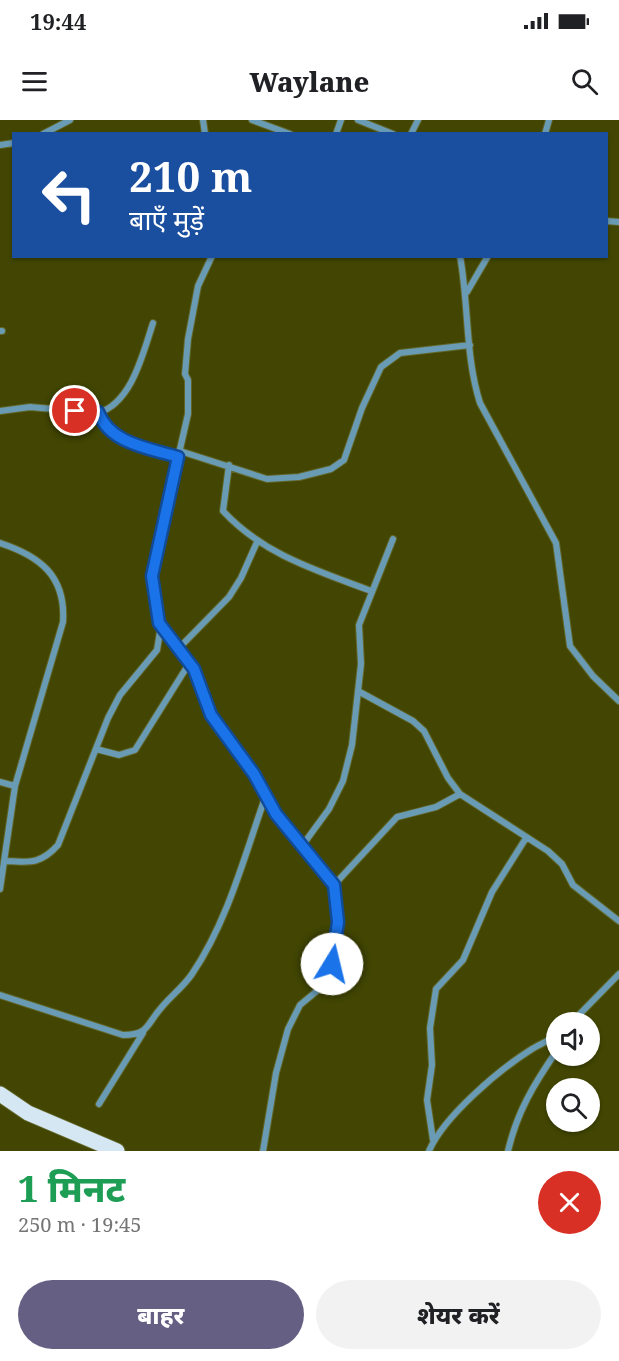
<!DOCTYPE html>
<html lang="hi">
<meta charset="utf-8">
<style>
:root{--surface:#fff;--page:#f2f2f2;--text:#202124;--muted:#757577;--accent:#655f83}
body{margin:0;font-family:"Noto Serif","Noto Sans Devanagari",serif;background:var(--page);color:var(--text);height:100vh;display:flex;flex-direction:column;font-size:22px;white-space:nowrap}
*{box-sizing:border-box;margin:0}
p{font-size:20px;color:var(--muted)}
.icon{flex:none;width:33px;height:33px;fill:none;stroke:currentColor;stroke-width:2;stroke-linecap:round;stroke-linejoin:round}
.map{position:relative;height:1031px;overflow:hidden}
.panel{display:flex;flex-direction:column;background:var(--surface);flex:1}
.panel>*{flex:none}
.hud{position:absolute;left:12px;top:12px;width:596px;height:126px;border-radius:0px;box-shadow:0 2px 4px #0004;background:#1a4fa0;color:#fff;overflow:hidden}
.controls{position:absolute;left:546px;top:892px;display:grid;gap:12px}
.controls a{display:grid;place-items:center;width:54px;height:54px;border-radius:50%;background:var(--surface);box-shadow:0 2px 4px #0004;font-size:30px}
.pin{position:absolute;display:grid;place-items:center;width:51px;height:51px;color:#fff;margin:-26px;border:3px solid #fff;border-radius:50%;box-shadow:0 2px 6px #0007}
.me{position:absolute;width:66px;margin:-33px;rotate:9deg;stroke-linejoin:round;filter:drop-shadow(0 0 4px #0008)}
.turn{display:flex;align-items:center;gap:21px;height:126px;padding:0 18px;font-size:27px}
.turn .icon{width:78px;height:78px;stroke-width:2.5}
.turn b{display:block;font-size:42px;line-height:51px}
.round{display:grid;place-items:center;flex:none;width:63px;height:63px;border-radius:32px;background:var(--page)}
.head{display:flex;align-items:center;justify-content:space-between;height:102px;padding:0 18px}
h1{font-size:36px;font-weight:800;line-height:45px;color:#1e9e55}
.action{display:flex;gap:12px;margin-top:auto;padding:12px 18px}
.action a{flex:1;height:69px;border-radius:36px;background:var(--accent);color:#fff;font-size:24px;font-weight:800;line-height:69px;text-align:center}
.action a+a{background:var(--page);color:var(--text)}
.status{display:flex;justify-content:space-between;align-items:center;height:42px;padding:0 30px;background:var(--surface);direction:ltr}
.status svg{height:16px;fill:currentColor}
header{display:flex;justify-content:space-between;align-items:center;height:78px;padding:0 18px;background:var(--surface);font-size:27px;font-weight:800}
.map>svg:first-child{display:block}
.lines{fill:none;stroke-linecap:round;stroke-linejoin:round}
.street-casing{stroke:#616527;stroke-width:8}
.primary-casing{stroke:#616527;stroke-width:17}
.street{stroke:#699bb5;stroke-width:6}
.primary{stroke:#d5e7f2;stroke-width:15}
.route-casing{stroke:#114b97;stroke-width:15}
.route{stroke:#1a73e8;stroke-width:10}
</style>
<div class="status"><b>19:44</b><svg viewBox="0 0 49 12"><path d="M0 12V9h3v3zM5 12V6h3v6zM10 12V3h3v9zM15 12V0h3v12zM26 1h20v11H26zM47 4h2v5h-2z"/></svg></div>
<header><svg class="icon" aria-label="menu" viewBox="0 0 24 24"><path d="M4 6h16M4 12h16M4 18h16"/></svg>Waylane<svg class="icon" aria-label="search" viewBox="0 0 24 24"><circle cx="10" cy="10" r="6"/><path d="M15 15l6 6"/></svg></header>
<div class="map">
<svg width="619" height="1031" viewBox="0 0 619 1031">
<rect width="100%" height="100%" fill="#424602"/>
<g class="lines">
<defs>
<path id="street" d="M203,0l2,14
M252,0l38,14
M358,0l35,14
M43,14l27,-14
M336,14l5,-14
M411,14l7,-14
M545,14l4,-14
M0,25l14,-2
M606,101l13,1
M460,136c9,49 5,100 20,147l76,140 14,103 23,30 26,25
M467,172l21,-36
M0,211h2
M0,291l30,-4 68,6c34,-10 45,-60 55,-90
M98,293c12,31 51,35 80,44
M180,331l87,28 32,-2 32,-8 13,-9 18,-52 19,-41 19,-14 70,-8
M229,345l-6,46c41,44 93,59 148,80
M0,423c40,13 66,33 63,79l-48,164 -15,103
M159,503l35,46 17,46 43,59 22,40 58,71 4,37 -6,42 -8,21 -24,20 -12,24 -12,44 -13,78
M180,527l49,-50 12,-19 16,-36
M358,571l55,30 11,10 24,47 12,16 88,57 14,13 11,21 46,36
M96,629l23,6 16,-5 55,-88
M0,662l15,4
M302,726l27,-37 14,-28 9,-36 9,-81 -2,-39 34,-86
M4,741c25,1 36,4 54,-16l50,-127 12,-23 37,-45 3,-18 -9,-56 37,-162v-34l-3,-6 3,-35 10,-53 14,-30
M334,765l63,-68 39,-10 24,-13
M0,875l123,40c26,0 23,-10 38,-27 10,-12 23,-22 31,-34 36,-53 53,-120 74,-179
M571,903l48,-49
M99,984l44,-71
M433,1020l-6,-40 5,-35 -2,-37 6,-39 27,-29 29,-68 34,-54
M429,1031c15,-35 71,-82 103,-102 8,-5 17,-8 24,-14
M508,1031c9,-39 26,-67 48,-99"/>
<path id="primary" d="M0,974l28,19 89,38"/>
</defs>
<!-- street casing -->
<use href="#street" class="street-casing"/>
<!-- primary casing -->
<use href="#primary" class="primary-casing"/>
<!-- street -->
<use href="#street" class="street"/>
<!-- primary -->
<use href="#primary" class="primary"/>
</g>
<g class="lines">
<defs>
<path id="route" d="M75,291l23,1c12,32 51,36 80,45l-26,119 7,47 35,46 17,46 43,59 22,40 58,71 4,37 -6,42"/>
</defs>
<!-- route casing -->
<use href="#route" class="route-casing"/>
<!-- route -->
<use href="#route" class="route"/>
</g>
</svg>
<div class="controls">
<a><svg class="icon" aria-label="sound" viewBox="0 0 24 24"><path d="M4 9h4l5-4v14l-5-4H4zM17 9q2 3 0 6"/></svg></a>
<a><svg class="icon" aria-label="search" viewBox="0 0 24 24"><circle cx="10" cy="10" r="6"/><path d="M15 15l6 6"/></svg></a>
</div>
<div class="pin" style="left:75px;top:291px;background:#d93025"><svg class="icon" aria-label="arrive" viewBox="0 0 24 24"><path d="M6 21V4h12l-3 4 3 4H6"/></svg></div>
<svg class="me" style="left:332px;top:844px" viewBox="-20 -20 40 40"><circle r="19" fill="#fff"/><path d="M0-13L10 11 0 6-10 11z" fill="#1a73e8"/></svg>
<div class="hud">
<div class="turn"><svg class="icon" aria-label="left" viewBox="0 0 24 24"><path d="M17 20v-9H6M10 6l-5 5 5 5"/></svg><div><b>210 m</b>बाएँ मुड़ें</div></div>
</div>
</div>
<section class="panel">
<div class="head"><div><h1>1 मिनट</h1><p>250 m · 19:45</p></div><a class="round" style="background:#d93025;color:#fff"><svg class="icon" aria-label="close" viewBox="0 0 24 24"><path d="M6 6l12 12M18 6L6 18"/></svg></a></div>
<div class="action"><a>बाहर</a><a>शेयर करें</a></div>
</section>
